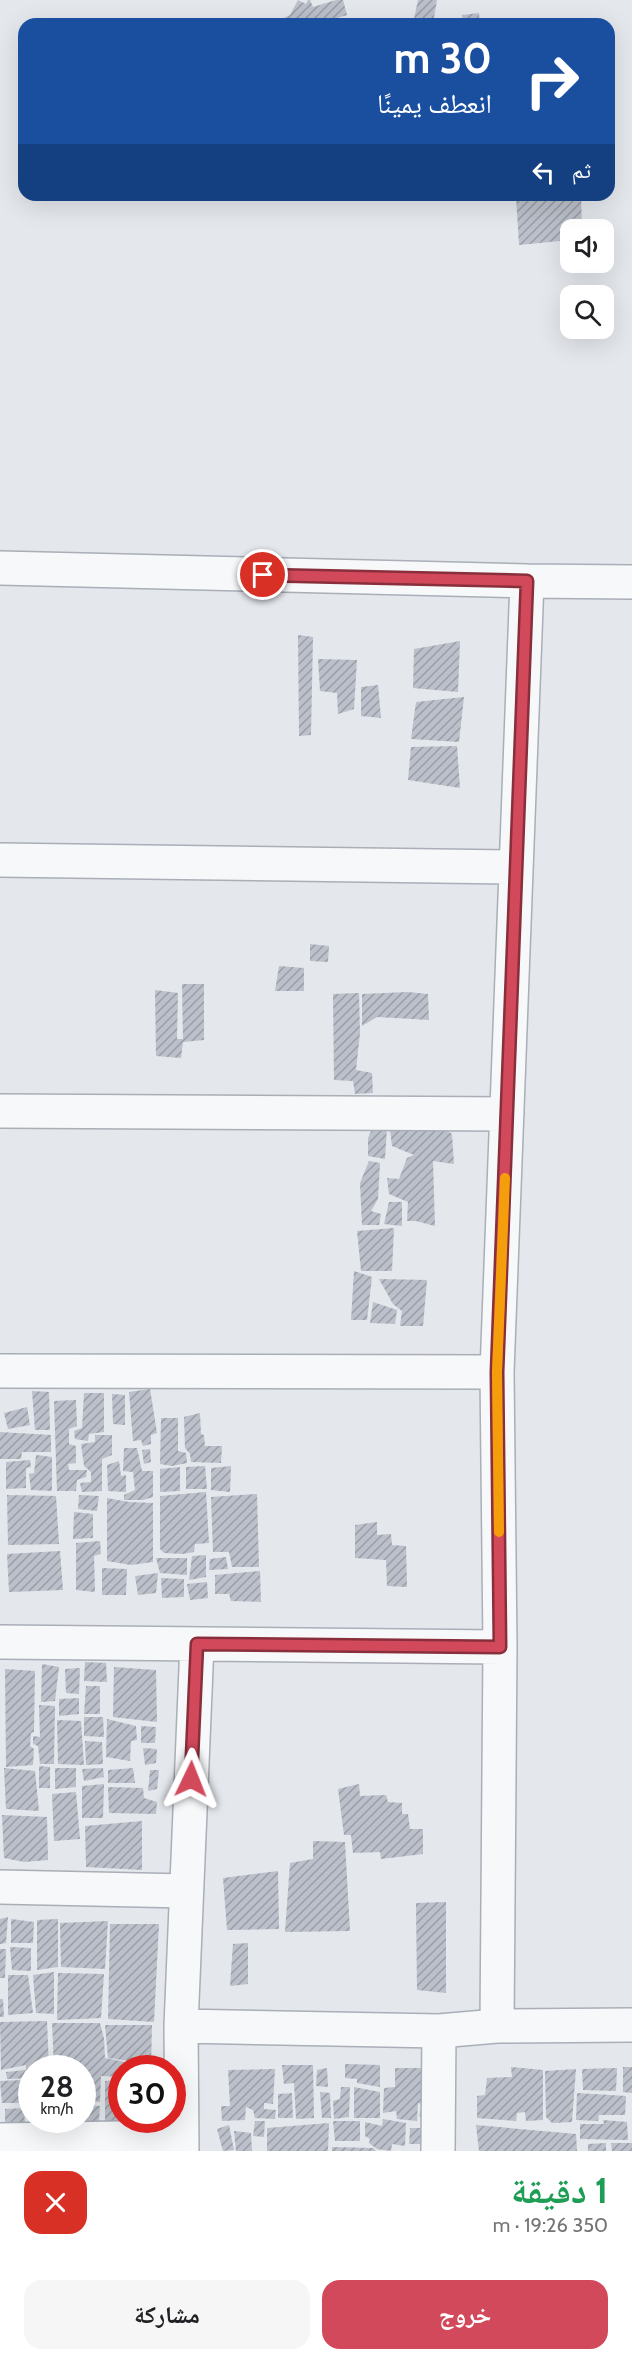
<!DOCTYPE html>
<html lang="ar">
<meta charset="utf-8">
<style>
:root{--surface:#fff;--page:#f6f6f6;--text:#202124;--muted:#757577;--accent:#d1495b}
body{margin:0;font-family:Cabin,"Noto Naskh Arabic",sans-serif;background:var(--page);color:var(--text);direction:rtl;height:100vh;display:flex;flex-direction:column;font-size:22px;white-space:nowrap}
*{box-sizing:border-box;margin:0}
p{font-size:20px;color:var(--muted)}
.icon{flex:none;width:33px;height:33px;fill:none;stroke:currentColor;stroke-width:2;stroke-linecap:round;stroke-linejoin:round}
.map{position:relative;height:2151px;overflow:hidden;direction:ltr}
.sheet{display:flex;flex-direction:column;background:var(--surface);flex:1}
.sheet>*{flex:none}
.hud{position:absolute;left:18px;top:18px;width:597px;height:183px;border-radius:18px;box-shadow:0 6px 24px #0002;direction:rtl;background:#1a4fa0;color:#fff;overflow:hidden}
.tools{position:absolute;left:560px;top:219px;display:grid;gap:12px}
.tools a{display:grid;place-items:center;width:54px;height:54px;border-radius:12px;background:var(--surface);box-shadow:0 6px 24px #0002;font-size:30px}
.speed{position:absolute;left:18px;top:2055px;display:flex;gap:12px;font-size:30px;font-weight:700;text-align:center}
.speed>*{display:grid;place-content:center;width:78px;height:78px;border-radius:50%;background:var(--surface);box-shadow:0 6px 24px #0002;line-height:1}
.speed small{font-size:15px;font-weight:400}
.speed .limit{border:9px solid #d22;background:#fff;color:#111}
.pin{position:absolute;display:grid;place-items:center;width:51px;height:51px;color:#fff;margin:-26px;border:3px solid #fff;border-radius:50%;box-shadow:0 2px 6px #0007}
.me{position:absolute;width:66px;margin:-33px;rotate:2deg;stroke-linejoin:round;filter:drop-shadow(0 0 4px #0008)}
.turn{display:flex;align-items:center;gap:21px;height:126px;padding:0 24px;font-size:27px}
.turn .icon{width:78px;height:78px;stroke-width:2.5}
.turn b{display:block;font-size:42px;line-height:51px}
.then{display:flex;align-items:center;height:57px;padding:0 24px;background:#0003;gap:12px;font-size:22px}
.round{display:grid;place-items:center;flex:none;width:63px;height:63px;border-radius:18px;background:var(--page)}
.head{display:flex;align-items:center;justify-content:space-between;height:102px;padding:0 24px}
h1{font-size:36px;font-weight:700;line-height:45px;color:#1e9e55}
.cta{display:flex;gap:12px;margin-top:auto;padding:12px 24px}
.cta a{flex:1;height:69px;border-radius:18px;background:var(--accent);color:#fff;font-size:24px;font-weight:700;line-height:69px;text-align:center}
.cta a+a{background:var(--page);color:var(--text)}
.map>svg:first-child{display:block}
.building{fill:url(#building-hatch)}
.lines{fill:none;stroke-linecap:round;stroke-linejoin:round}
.minor-casing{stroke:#a9aeb7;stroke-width:36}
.minor{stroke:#f7f8fa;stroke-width:33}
.route-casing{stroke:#882f3b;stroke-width:15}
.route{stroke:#d1495b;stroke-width:10}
.slow{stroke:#f59e0b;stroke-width:10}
</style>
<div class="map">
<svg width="632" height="2151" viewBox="0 0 632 2151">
<defs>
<pattern id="building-hatch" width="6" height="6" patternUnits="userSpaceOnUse" patternTransform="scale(1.5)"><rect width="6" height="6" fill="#bbc0ca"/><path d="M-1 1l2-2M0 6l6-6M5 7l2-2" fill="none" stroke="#989da6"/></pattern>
</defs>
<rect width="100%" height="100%" fill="#e4e7ec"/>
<!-- building -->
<path class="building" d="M298,0l8,4 2,-4h2l3,7 23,-7h7l4,15 -29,9h-7l-6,-4 -7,4h-26l18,-9z
M418,0h19l-4,23 -19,-4z
M479,13l1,11h-17l-1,-9z
M530,195h51l1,35h-12v10l-51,5 -3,-48z
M298,635l15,2 -2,98 -12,1z
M460,641l-2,51 -45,-4 1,-39z
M318,659l39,1 -3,49 -16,5 -1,-21 -17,-2z
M378,685l3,33 -20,-2v-29z
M464,697l-5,45 -48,-3 5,-37z
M457,746l3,42 -52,-8 3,-33z
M310,944l19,2 -1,16 -18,-1z
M279,966l25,2v23h-29z
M182,984h22v56l-21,2 -2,16 -25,-2 -1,-66 23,3 -1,46h6z
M408,992l20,2 1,26 -52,-3 -15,9v-32z
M359,993l1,40 -4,37 16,3 1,20 -18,1 -2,-13 -19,-1 -1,-86z
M394,1120h37l21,14 2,30 -21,-3 2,65 -19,-5h-9l1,-19 -19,-8 -2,-16 12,1 8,-21 7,-3 -22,-9 -2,-16z
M387,1127l-2,32 -17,-3v-18l4,-9z
M369,1161l11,2 -2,36 -7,12 10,3 -2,11h-17l-2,-42z
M389,1202h13v24l-18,-2z
M394,1228l-2,43h-31l-4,-40z
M354,1271l18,6 -5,43h-16z
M379,1279l48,1 -4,46h-23l2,-15 -9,-7z
M373,1302l24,8 -2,14 -25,-1z
M150,1389l7,44 -6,2v9l-8,2 -2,-6 -8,1 -4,-49z
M32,1391l17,1 1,38h-15z
M84,1393h20v39l-15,2 -1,7 -13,-2 -1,-8 8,-3z
M112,1394l13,1v30l-12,-1z
M76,1400l1,26 -8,3v15l7,2v17l-8,1 1,6h18l-1,7 -9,3 -1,11h-19l-3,-90z
M27,1407l3,18 -22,4 -4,-16z
M200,1413l1,21 3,1 1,11h17l-1,17 -30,-1 -1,-8 -5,-6 -1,-31z
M161,1418h17v33l8,2 1,10 -15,3 -12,-2z
M0,1432l51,3v17h-29l-1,7h-21z
M95,1435h17v20l-10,4v32l-20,1 -2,-9 11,-1v-10l-7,-6 -3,-22 14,-2z
M124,1448h13l5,23h11v26l-10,3h-19v-5l11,-5 -2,-18 -10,-1z
M150,1449l1,13 -7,2 -2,-14z
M36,1455l16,2v34l-21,-1 -2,-16 5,-1z
M30,1460l1,7 -5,1v20l-20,1v-27z
M119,1461l2,15 5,-1v17l-18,-1 -1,-26z
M205,1466l2,23h-21v-22z
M231,1466l-1,26 -19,-2v-22z
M180,1467v24l-20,1v-23z
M206,1492l3,51 -14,1 -1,8 -11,2 -19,-1 -4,-4v-53z
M257,1494l2,73h-27l-3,-15h-16l-2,-55z
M7,1495l49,1 3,48 -51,1z
M79,1495l20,1 -2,15 -19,-2z
M107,1498l22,4 24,1v59l-22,3 -24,-4z
M74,1512l19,2v24l-20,1z
M377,1522v13l14,-1 1,11 14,1 1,41 -20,-1 -1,-26 -31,-2v-33z
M100,1541l1,13 -7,2 1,36 -19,-2v-47z
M60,1551l3,39 -54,2 -2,-38z
M206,1555v22l-17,3 3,-24z
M226,1557l2,12 -19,1 1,-11z
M156,1558h31v17l-27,-2z
M102,1568l25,1 -1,26h-24z
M260,1571l1,31 -30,-1 -2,-7h-14v-19z
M158,1573l-2,20 -18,2 -3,-19z
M161,1578l23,1v18l-22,1z
M207,1582l1,16 -18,2 -3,-16z
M85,1662l21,1 1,19 -23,-1z
M42,1664l17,3 -4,34 -14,1z
M114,1667l42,3 1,52 -44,-5z
M80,1668l-1,26 -13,-1 -1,-24z
M5,1669l30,2 -1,61 -3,1 -1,13 4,3 -1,16 -27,2z
M86,1686h14v28h-16z
M79,1698v16l-20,2v-17z
M39,1705l16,1 -1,58h-14l-2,-18 -5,-2v-8l7,1z
M84,1717h19l1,20 -20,-1z
M107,1719l29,7 1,14 -6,1 -1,20 -24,-4z
M57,1720l24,1 3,44 -26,-1z
M141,1726l15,1 -1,16h-14z
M85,1741l17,1 1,22 -17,1z
M143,1748l14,1 -1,14 -11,2z
M39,1766l11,1v21h-11z
M4,1768l31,3 4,40 -33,-2z
M55,1768h21v19l-21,2z
M103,1768l1,9 -20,4 -2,-12z
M133,1768l2,15h-27v-13z
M150,1770h9l-2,19 -9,2z
M104,1784l-1,34h-21v-32z
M359,1784l1,12 26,-1 2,7 14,1v11h6l2,15h13v25l-42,5 -1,-7 -27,1 -2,-18h-7l-6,-46z
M108,1787l35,1 1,10 13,4 -1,12 -47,-1z
M76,1792l4,47 -26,2 -2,-47z
M2,1815l45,2 1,43 -24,2 -20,-4z
M142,1821v49l-56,-3 -1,-41z
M313,1841l32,1 5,89 -65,1 5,-69 23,-4z
M278,1871l1,58 -52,1 -4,-52z
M446,1902v91l-29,-3 -1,-87z
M8,1917l-2,26 -6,1v-25z
M11,1919l23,3 -1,21h-22z
M58,1919v48l-21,3v-50z
M108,1921l-3,48 -44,-2 -1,-44z
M110,1924h49l-5,98 -46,-3z
M248,1943v41l-18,2 3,-42z
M10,1947l21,1v23l-19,-1z
M0,1949h6l-1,29h-5z
M54,1972v42l-18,-1 -3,-38z
M58,1973l46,1 -3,44 -44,2z
M8,1975h20l5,38 -25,2z
M0,1999h3l1,18h-4z
M47,2021l2,47h-17v20h-4v-10l-21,1 -1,-7 20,-2v-5l-25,5 -1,-48z
M52,2023h48l4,15 1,20 30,6v4h-13v9l-21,-1 -1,26 -15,-1 -3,-12v-21h-28z
M105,2025h47l-1,43h-14v-6l-29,-4z
M345,2064l35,1v22l-23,-4v-4l-12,-1z
M282,2065h31l1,53 -18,1 -2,-36 -10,1z
M511,2067l32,3v50l-17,1 -1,-9 -8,1 -1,8 -39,-3v-22l8,-1 2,-17 25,-1z
M623,2067h9v26l-9,-1z
M327,2068l1,19 -12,-1 1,-16z
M395,2068h34l-7,50 -3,-2 3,-12 -4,-1 -1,18 -20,-2 -1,-8 -13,2 1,-25 11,-1z
M617,2068l-1,23 -33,-1 -1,-21z
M275,2069l-2,35 -9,-1v6l12,1 -1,9 -20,-1 -2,-8 -7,-3 -1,13 -23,1 -1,-15h9l-2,-36z
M576,2069l-4,53 -20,1 -6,-6 -1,-46z
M24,2080l1,23h-23l-2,-22z
M122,2080v40h27v3l-44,-1v-41z
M341,2087h9l-1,30 -15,2 -1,-18 7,-2z
M354,2087l26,5v26h-26z
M320,2092l10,1 1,25h-9z
M292,2093l1,25h-15v-24z
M577,2093l49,3 -1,19h-26l-1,6 -22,-1z
M82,2105l18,1 -1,16h-39v-2h22z
M24,2108l1,16 -20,-2v-13z
M383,2119l23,4 -1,23 -13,-2 -1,7 -14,-2 -8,-6 1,-4 -5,-3v-14l17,4z
M30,2120h24v5l-24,1z
M603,2120l24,2 1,18 -48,-1v-15h24z
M255,2121h10l-1,16 -11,-1z
M333,2121h27v20h-25z
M329,2123l-1,28h-61v-23z
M229,2125l5,25 -11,1 -6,-22z
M476,2125l100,9 1,17h-98z
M410,2128h19l1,16h-21z
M234,2131l17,2 1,18h-16z
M606,2143v8h-18v-7z
M611,2143h21v8h-20z
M332,2147l41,1 3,3h-44z"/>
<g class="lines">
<defs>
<path id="minor" d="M0,568l527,13 105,1
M0,860l516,7
M0,1111l507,3
M0,1371l497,1
M0,1642l500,5
M0,1887l186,4
M181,2026l258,5
M497,2026l3,-379 -3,-275 30,-791
M0,2140l182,-3
M182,2151l-1,-125 16,-382
M438,2151l1,-120 58,-5 135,-1"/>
</defs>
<!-- minor casing -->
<use href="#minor" class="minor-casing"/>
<!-- minor -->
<use href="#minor" class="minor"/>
</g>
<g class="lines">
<defs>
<path id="route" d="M191,1779l6,-135 303,3 -3,-275 30,-791 -264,-6"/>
</defs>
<!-- route casing -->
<use href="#route" class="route-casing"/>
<!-- route -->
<use href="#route" class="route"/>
<!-- slow -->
<path class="slow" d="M499,1532l-2,-160 8,-194"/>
</g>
</svg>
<div class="tools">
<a><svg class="icon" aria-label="sound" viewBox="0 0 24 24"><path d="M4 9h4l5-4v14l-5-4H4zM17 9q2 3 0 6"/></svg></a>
<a><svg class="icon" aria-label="search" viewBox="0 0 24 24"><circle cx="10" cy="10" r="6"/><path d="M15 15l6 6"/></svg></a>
</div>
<div class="speed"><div>28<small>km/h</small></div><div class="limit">30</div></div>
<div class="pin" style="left:263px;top:575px;background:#d93025"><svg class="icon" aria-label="arrive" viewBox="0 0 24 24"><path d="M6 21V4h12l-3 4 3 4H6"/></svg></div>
<svg class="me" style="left:191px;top:1779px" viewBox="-20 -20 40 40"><path d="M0-17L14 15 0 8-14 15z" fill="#d1495b" stroke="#fff" stroke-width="4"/></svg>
<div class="hud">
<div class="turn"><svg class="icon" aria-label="right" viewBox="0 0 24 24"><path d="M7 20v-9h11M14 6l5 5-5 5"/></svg><div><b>30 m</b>انعطف يمينًا</div></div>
<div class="then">ثم<svg class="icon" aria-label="left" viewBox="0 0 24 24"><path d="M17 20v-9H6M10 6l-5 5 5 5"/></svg></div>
</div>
</div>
<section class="sheet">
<div class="head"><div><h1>1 دقيقة</h1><p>350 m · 19:26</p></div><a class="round" style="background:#d93025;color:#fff"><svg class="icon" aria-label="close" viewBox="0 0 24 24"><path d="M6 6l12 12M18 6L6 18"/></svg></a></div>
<div class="cta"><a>خروج</a><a>مشاركة</a></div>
</section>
